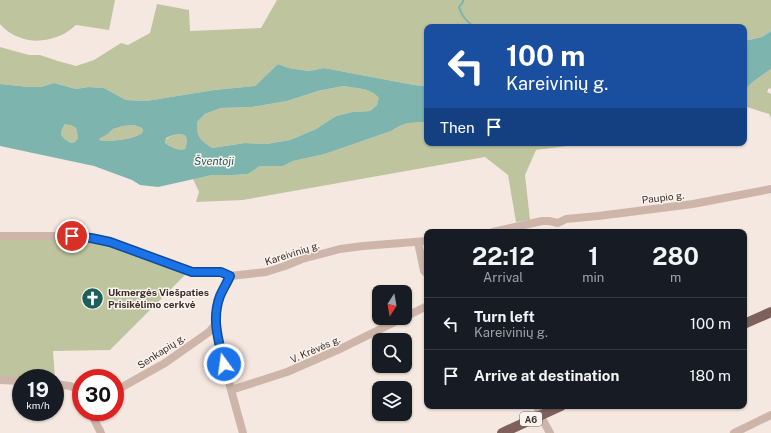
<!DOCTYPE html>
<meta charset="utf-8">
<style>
:root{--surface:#171b24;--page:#242831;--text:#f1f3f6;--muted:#9ea1a6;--line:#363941}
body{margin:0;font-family:"Public Sans",sans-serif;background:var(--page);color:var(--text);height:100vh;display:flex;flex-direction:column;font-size:15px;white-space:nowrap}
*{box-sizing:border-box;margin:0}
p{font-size:13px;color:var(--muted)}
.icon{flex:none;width:22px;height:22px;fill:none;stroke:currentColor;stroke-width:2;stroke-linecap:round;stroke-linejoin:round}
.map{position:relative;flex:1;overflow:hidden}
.details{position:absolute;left:424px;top:229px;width:323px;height:180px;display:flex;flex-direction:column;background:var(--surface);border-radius:8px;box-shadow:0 1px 3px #0004}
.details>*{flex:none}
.guide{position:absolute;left:424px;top:24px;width:323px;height:122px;border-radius:8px;box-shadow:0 1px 3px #0004;background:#1a4fa0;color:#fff;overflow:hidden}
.needle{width:26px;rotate:191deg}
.fabs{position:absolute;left:372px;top:285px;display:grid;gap:8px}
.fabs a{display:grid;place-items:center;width:40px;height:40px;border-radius:8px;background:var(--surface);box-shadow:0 1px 3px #0004;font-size:20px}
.speed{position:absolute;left:12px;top:369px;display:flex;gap:8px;font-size:20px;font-weight:700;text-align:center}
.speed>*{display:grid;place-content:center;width:52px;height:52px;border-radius:50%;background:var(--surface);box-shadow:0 1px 3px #0004;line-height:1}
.speed small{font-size:10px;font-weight:400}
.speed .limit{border:6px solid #d22;background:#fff;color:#111}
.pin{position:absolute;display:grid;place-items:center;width:34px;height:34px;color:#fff;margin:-17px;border:2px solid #fff;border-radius:50%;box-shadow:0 1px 4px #0007}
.me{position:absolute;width:44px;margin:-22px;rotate:346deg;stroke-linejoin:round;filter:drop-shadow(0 0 3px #0008)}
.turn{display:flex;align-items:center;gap:14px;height:84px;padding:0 16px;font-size:18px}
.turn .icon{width:52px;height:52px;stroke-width:2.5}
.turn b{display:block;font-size:28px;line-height:34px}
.then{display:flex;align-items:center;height:38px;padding:0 16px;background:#0003;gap:8px;font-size:15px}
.eta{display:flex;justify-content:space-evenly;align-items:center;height:68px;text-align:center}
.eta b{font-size:24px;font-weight:700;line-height:28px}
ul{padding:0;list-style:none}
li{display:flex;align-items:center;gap:12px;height:52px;padding:0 16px;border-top:1px solid var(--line)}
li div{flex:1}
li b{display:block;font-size:15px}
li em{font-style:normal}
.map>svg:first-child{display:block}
.green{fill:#bec59e}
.water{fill:#7db4ae;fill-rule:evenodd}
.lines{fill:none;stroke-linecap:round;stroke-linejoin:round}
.stream{stroke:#7db4ae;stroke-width:2}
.minor{stroke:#ceb5aa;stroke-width:8}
.major{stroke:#7e615b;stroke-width:10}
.route-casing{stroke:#114b97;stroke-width:10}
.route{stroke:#1a73e8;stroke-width:7}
.labels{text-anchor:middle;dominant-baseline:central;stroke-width:3;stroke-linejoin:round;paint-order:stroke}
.shield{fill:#fbf3ed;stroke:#756864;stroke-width:1}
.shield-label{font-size:9px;font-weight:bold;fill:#3b2d2a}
.street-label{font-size:10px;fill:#3b2d2a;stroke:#fbf3ed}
.poi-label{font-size:10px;font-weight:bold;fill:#3b2d2a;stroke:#fbf3ed;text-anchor:start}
.water-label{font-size:11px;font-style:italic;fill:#1d605a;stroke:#fbf3ed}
</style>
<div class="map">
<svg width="771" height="433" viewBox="0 0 771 433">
<rect width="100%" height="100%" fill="#f5e8e0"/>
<!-- green -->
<path class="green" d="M0,0h115l-6,30 -33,-5c-21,20 -56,22 -76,-1z
M277,0h494v31l-9,6 -18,4v-14h-317v59l-13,-1 -90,-17 -15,3 -20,-3 -11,-4 -23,22 -41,4 -68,11 -20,-1 -22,-12 -16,-1 -12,2 -22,-6 -13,4h-12l-29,-3v-37l29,8h11l18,6 18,5 18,-6 27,-17 7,2 22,-12 7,-29 32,6 1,21 71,-3z
M771,69v20l-2,-1 -2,4 4,2v24l-2,-4 -25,-8v-16l10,-9z
M343,86c13,2 27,2 37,12l-3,7 -7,6 -18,1 -16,4 -20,13 -26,11 -24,4 -21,-1 -33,5c-14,-9 -15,-10 -15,-26l8,-8 16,-6 31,-1 35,-6 31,-10z
M410,122h17v21h153l-5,2 -39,5 -11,25 5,45 -14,2 -8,-47 -23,-18 -242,43 -47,2 3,-10 -6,-13 19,-4h23l13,-1 12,-8h23l10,-5 32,-7 66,-23 9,-5z
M65,124h6l5,4 2,10 -3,4 -4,1 -5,-3 -5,-5 1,-6z
M134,125l8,3 1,3 -2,3c-12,6 -26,7 -40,7l-2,-2 9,-5 5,-5 10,-3z
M181,134l5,2c1,5 1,8 -1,13 -7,2 -14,-2 -20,-6l1,-4 7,-4z
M39,238h29l42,6 76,30 -76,76 -57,1 2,27h-55v-138z"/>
<!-- water -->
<path class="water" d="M771,31v38l-17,12 -10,9v-49l18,-4z
M278,64l11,4 20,3 15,-3 90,17 13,1v36c-17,0 -21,0 -36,9l-66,23 -32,7 -10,5h-23l-12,8 -13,1h-23l-54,12 -18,-2 -8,-5 -38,-14 -94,-20v-62l29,3h12l13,-4 22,6 12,-2 16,1 22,12 20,1 68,-11 41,-4zM343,86c12,2 28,2 36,12l-2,7 -7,6 -18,1 -16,4 -20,13 -26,11 -24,4 -21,-1 -33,5c-13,-9 -15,-10 -15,-26l8,-8 16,-6 31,-1 35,-6 31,-10zM65,124l6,1 5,3 2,10 -3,4 -4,1 -5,-3 -5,-5 1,-6zM134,125l8,3 1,3 -2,3c-12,6 -26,7 -40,7l-2,-2 9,-5 5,-5 10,-3zM181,134l5,2c1,5 1,8 -1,13 -7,2 -14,-2 -20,-6l1,-5 7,-3z"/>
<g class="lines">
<!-- stream -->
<path class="stream" d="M463,0v2l-4,5c3,10 7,13 15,20"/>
<!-- minor -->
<path class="minor" d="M493,232l49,-11h7l9,2 8,-4 32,-3 95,-12 78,-15
M0,236h72l19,2 19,4 82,30 29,1 9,3 36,-4 19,-6 17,-7 38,-10 23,-3 64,-5
M418,242l6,29 3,3
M230,276l-10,20 -4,15 -1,14 16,65 12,43
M405,317l22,-11
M0,380l21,1
M55,384l15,2 11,4
M231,390l56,-18 55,-24 61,-30
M115,391l50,-28 44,-31 6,-7
M537,406l3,9 10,18
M92,412v3l9,18
M734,433l37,-18"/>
<!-- major -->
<path class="major" d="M744,324l27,-12
M502,433l59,-27"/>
</g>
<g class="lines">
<defs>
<path id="route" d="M72,236l19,2 19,4 82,30h29l9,4c-3,7 -7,13 -10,20 -9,24 -1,45 4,68"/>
</defs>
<!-- route casing -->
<use href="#route" class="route-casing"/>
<!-- route -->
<use href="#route" class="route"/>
</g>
<!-- icons -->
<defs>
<symbol id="church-disc" viewBox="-11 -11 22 22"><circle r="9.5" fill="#1d605a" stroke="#fbf3ed"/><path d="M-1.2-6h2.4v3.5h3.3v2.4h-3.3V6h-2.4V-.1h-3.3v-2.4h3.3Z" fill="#fff"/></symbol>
</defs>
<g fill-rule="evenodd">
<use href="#church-disc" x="80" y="286" width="25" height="25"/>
</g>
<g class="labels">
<!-- shield labels -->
<rect class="shield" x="520" y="412" width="22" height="14" rx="3"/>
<g class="shield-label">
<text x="531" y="419">A6</text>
</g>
<!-- street labels -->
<g class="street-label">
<text transform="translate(663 197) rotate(-7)">Paupio g.</text>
<text transform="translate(292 253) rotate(-18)">Kareivinių g.</text>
<text transform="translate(315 349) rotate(-24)">V. Krėvės g.</text>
<text transform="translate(161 351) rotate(-33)">Senkapių g.</text>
</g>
<!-- poi labels -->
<g class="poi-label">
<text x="108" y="292">Ukmergės Viešpaties<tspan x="108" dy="12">Prisikėlimo cerkvė</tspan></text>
</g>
<!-- water labels -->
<g class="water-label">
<text x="214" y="161">Šventoji</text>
</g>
</g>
</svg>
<div class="fabs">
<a><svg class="needle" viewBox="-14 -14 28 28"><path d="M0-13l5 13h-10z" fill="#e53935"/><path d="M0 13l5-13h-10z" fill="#9ea1a6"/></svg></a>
<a><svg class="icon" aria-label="search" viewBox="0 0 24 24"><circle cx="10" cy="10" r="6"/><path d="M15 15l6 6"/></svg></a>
<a><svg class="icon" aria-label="layers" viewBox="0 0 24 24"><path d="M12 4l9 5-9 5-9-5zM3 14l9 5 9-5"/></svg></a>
</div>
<div class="speed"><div>19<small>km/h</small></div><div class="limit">30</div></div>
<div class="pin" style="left:72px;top:236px;background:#d93025"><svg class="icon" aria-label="arrive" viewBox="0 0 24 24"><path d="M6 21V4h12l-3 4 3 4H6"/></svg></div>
<svg class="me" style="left:224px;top:364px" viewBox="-20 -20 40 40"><circle r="17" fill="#1a73e8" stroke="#fff" stroke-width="3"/><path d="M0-11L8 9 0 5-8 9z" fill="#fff"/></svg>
<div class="guide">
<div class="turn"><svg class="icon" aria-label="left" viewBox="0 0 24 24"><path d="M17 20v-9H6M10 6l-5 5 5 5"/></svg><div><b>100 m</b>Kareivinių g.</div></div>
<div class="then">Then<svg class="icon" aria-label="arrive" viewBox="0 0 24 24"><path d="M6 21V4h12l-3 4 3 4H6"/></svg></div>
</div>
<section class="details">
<div class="eta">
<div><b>22:12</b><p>Arrival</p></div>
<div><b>1</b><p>min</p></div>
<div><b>280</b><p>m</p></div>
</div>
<ul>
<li><svg class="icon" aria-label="left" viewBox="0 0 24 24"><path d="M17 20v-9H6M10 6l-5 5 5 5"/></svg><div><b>Turn left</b><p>Kareivinių g.</p></div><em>100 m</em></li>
<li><svg class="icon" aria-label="arrive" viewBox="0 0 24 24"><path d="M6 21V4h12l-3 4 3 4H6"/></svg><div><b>Arrive at destination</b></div><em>180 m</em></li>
</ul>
</section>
</div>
